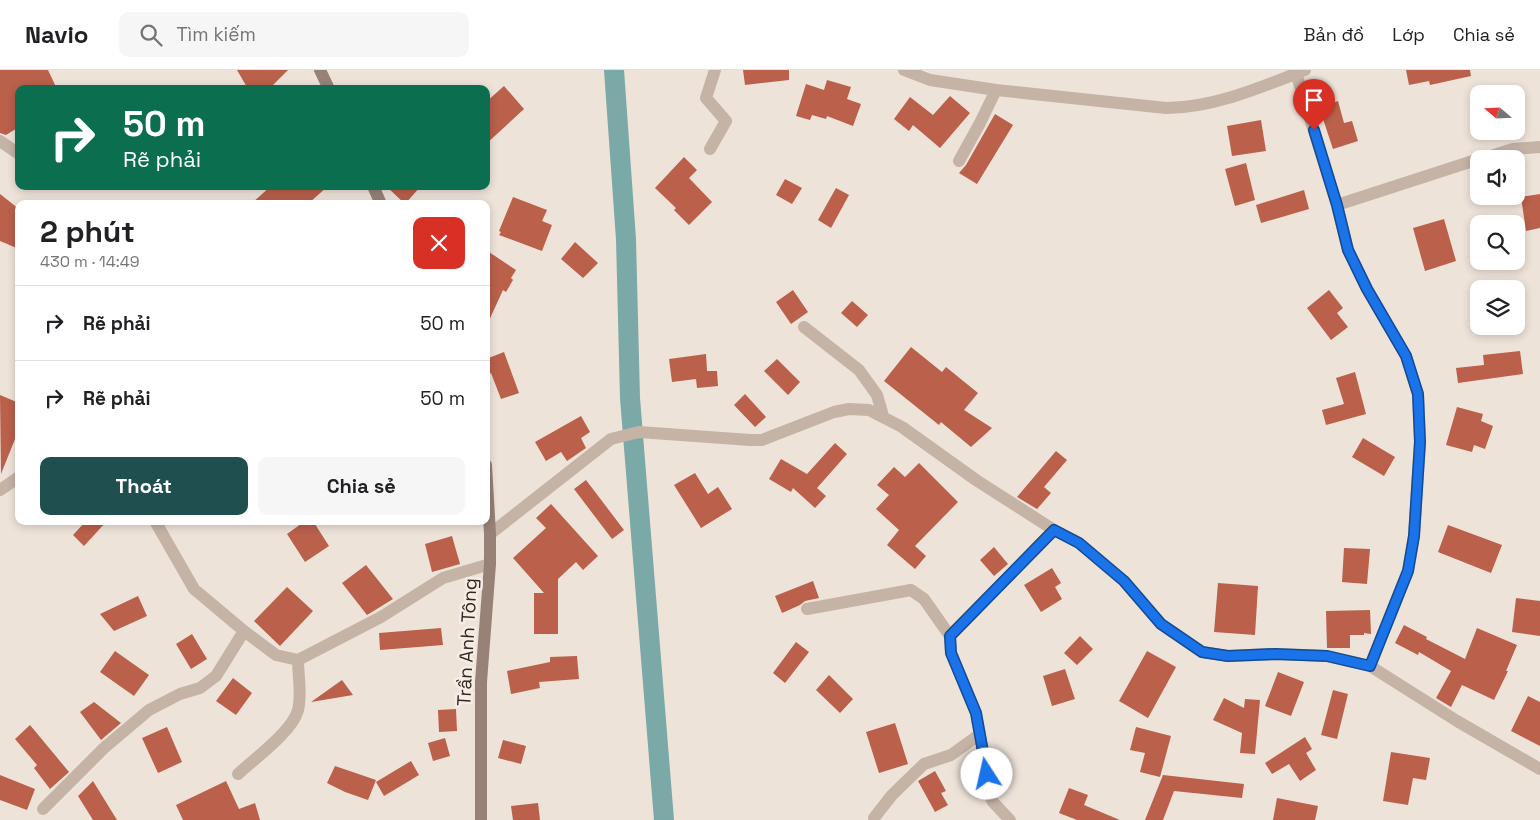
<!DOCTYPE html>
<html lang="vi">
<meta charset="utf-8">
<style>
:root{--surface:#fff;--page:#f6f6f6;--text:#202124;--muted:#757577;--line:#e0e0e0;--accent:#204f4f}
body{margin:0;font-family:"Space Grotesk",sans-serif;background:var(--page);color:var(--text);height:100vh;display:flex;flex-direction:column;font-size:19px;white-space:nowrap}
*{box-sizing:border-box;margin:0}
p{font-size:16px;color:var(--muted)}
.icon{flex:none;width:28px;height:28px;fill:none;stroke:currentColor;stroke-width:2;stroke-linecap:round;stroke-linejoin:round}
.map{position:relative;flex:1;overflow:hidden}
.side{position:absolute;left:15px;top:130px;width:475px;height:325px;display:flex;flex-direction:column;background:var(--surface);border-radius:10px;box-shadow:0 2px 8px #0003}
.side>*{flex:none}
.banner{position:absolute;left:15px;top:15px;width:475px;height:105px;border-radius:10px;box-shadow:0 2px 8px #0003;background:#0b6e4f;color:#fff;overflow:hidden}
.needle{width:32px;rotate:289deg}
.tools{position:absolute;left:1470px;top:15px;display:grid;gap:10px}
.tools a{display:grid;place-items:center;width:55px;height:55px;border-radius:10px;background:var(--surface);box-shadow:0 2px 8px #0003;font-size:25px}
.pin{position:absolute;display:grid;place-items:center;width:42px;height:42px;color:#fff;margin:-51px -21px;border-radius:50% 50% 50% 0;rotate:-45deg;box-shadow:0 0 5px #0007}
.pin .icon{rotate:45deg}
.me{position:absolute;width:55px;margin:-28px;rotate:350deg;stroke-linejoin:round;filter:drop-shadow(0 0 4px #0008)}
.turn{display:flex;align-items:center;gap:18px;height:105px;padding:0 25px;font-size:22px}
.turn .icon{width:65px;height:65px;stroke-width:2.5}
.turn b{display:block;font-size:35px;line-height:42px}
.round{display:grid;place-items:center;flex:none;width:52px;height:52px;border-radius:10px;background:var(--page)}
.overview{display:flex;align-items:center;justify-content:space-between;height:85px;padding:0 25px}
h1{font-size:30px;font-weight:800;line-height:38px}
.action{display:flex;gap:10px;margin-top:auto;padding:10px 25px}
.action a{flex:1;height:58px;border-radius:10px;background:var(--accent);color:#fff;font-size:20px;font-weight:800;line-height:58px;text-align:center}
.action a+a{background:var(--page);color:var(--text)}
ul{padding:0;list-style:none}
li{display:flex;align-items:center;gap:15px;height:75px;padding:0 25px;border-top:1px solid var(--line)}
li div{flex:1}
li b{display:block;font-size:19px}
li em{font-style:normal}
header{display:flex;align-items:center;gap:30px;box-sizing:border-box;height:70px;padding:0 25px;background:var(--surface);border-bottom:1px solid var(--line)}
header strong{font-size:24px}
nav{display:flex;gap:28px;margin-inline-start:auto;font-size:18px}
.search{width:350px;height:45px;background:var(--page);display:flex;align-items:center;gap:12px;box-sizing:border-box;padding:0 18px;border-radius:10px;color:var(--muted);font-size:19px}
.map>svg:first-child{display:block}
.lines{fill:none;stroke-linecap:round;stroke-linejoin:round}
.canal{stroke:#7ba9a8;stroke-width:20}
.building{fill:#ba604b}
.street{stroke:#c5b3a6;stroke-width:12}
.secondary{stroke:#988278;stroke-width:12}
.route-casing{stroke:#114b97;stroke-width:12}
.route{stroke:#1a73e8;stroke-width:9}
.labels{text-anchor:middle;dominant-baseline:central;stroke-width:5;stroke-linejoin:round;paint-order:stroke}
.street-label{font-size:19px;fill:#322926;stroke:#f7ede5}
</style>
<header>
<strong>Navio</strong>
<div class="search"><svg class="icon" aria-label="search" viewBox="0 0 24 24"><circle cx="10" cy="10" r="6"/><path d="M15 15l6 6"/></svg>Tìm kiếm</div>
<nav><a>Bản đồ</a><a>Lớp</a><a>Chia sẻ</a></nav>
</header>
<div class="map">
<svg width="1540" height="750" viewBox="0 0 1540 750">
<rect width="100%" height="100%" fill="#eee3d9"/>
<g class="lines">
<!-- canal -->
<path class="canal" d="M614,0l12,169 4,159 34,422"/>
</g>
<!-- building -->
<path class="building" d="M0,0h48l9,19h-38v38l-13,8 -6,-2z
M237,0h51l-19,19h-21z
M743,0h46v10l-44,5z
M1406,0h64l1,6 -41,9 -1,-4 -20,4z
M827,10l24,7 -4,12 14,5 -8,22 -26,-10 -1,3 -14,-4 -2,5 -14,-4 10,-32 18,6z
M504,16l20,23 -38,35v-42z
M950,26l20,17 -30,35 -27,-23 -4,6 -15,-12 16,-22 23,18z
M1338,31l6,22 8,-2 6,20 -25,8 -14,-42z
M995,44l18,11 -36,59 -18,-11 7,-8z
M1261,50l5,31 -34,5 -5,-30z
M684,87l13,13 -8,8 23,24 -23,23 -15,-15 2,-2 -21,-20z
M1246,93l9,37 -20,6 -10,-37z
M785,109l17,9 -10,16 -16,-9z
M271,116h57l-20,18h-57z
M386,116h35l-16,18z
M836,118l13,7 -18,33 -13,-8z
M1304,120l5,19 -48,14 -5,-18z
M0,124l19,15v40l-19,-8z
M1540,124v34l-14,3 -5,-34z
M513,127l34,13 -5,11 10,4 -10,26 -43,-16 2,-3 -2,-1z
M1444,149l12,42 -31,10 -12,-43z
M575,172l23,21 -15,15 -22,-19z
M486,180l30,20 -5,8 2,2 -7,12 -3,-2 -17,37z
M793,220l15,22 -17,12 -15,-22z
M1329,220l14,18 -6,5 11,14 -17,13 -24,-32z
M852,231l16,14 -11,12 -16,-14z
M911,277l31,25 4,-5 32,26 -14,17 28,18 -21,19 -30,-25 -2,3 -55,-44z
M1520,281l3,23 -65,9 -2,-15 28,-3 -1,-10z
M504,282l15,41 -18,6 -10,-26 -5,2v-16z
M706,284l1,17h10l1,15 -21,2 -1,-9 -24,3 -3,-23z
M777,289l23,23 -12,13 -24,-24z
M1355,302l11,42 -40,11 -4,-15 22,-6 -8,-26z
M745,324l21,23 -11,10 -21,-22z
M0,325l19,8v26l-18,45z
M1457,337l26,7 -2,7 12,5 -8,23 -11,-4 -2,7 -26,-7z
M581,346l9,16 -9,6 5,10 -19,13 -6,-9 -15,9 -11,-19z
M1363,368l32,19 -11,19 -32,-19z
M835,373l12,11 -30,34 9,8 -11,12 -22,-20 -2,4 -22,-13 12,-20 26,15z
M1056,381l11,9 -23,27 7,6 -14,16 -20,-12z
M919,393l39,39 -43,44 11,10 -11,13 -28,-24 12,-15 -23,-21 13,-14 -12,-10 17,-18 11,10z
M695,403l13,21 10,-7 14,22 -31,19 -27,-43z
M586,410l38,50 -12,9 -38,-50z
M551,434l47,52 -15,14 -7,-8 -18,17v55h-24v-41h10l-31,-35 33,-30 -10,-10z
M86,451h21l-23,25 -11,-11z
M305,451h8l16,25 -24,16 -18,-28z
M1448,455l54,20 -11,28 -53,-21z
M452,466l8,28 -28,8 -7,-28z
M994,477l14,17 -14,12 -14,-16z
M1344,478l26,1 -3,35 -25,-2z
M366,495l27,34 -26,16 -25,-32z
M1052,498l9,15 -6,4 7,12 -21,13 -17,-27z
M813,511l6,17 -14,3 -5,4 -18,8 -7,-17z
M1218,513l40,3 -3,49 -41,-3z
M287,517l26,24 -33,35 -26,-25z
M138,526l9,20 -33,15 -14,-17z
M1516,528l24,3v35l-28,-4z
M1370,540l1,24 -7,-1v2h-14v13h-23l-1,-37z
M1404,555l23,12 -1,2 39,20 12,-31 40,17 -11,26h2l-14,29 -32,-15 -11,22 -15,-9 15,-27 -32,-19 -1,3 -23,-12z
M441,558l2,17 -63,5 -1,-17z
M192,564l15,25 -16,10 -15,-25z
M1080,566l13,13 -16,16 -13,-12z
M796,572l13,10 -24,31 -12,-10z
M115,581l34,24 -15,21 -34,-24z
M1147,581l29,16 -28,51 -29,-17z
M577,586l2,23 -40,3 1,6 -29,6 -4,-23 43,-9v-5z
M1065,599l10,30 -23,7 -9,-30z
M1278,602l26,10 -13,34 -26,-10z
M829,605l24,24 -13,14 -24,-23z
M233,608l19,15 -16,22 -20,-14z
M342,610l11,15 -42,7z
M1333,620l15,4 -11,45 -16,-4z
M1528,626l12,6v44l-29,-15z
M1224,628l20,10 1,-9 15,1 -5,54 -15,-1 2,-20 -29,-13z
M94,632l27,21 -20,17 -21,-28z
M456,639l1,22 -18,1 -1,-22z
M895,653l13,41 -29,9 -13,-41z
M30,655l39,47 -19,17 -16,-21 3,-3 -22,-26z
M167,657l15,35 -24,11 -16,-35z
M1136,657l35,9 -11,41 -20,-5 5,-19 -15,-3z
M1305,667l7,12 -6,4 10,17 -16,11 -11,-17 -17,10 -7,-11z
M445,668l5,18 -17,5 -5,-18z
M503,670l23,6 -5,18 -23,-6z
M1391,682l39,6 -4,22 -13,-2 -5,27 -25,-4z
M411,691l8,14 -35,21 -8,-14z
M335,696l41,14 -8,20 -23,-8 -18,-9z
M935,701l11,20 -5,2 7,12 -13,7 -17,-31z
M0,705l35,14 -8,21 -27,-10z
M1163,705l81,9 -2,14 -68,-7 -11,29h-18z
M93,711l24,39h-24l-15,-24z
M226,711l13,28 16,-6 5,17h-77l-7,-15z
M1069,718l19,7 -4,10 36,15h-43l-18,-7z
M1277,728l41,8 -3,14h-42z
M538,733l2,17h-27l-2,-14z"/>
<g class="lines">
<!-- street -->
<path class="street" d="M904,0l26,10 66,10 170,18c47,0 96,-21 139,-38
M1295,0l42,135 11,45 19,39 39,67 12,38 2,48 -6,94 -6,35 -38,95
M0,71l19,13
M710,79l16,-28 -20,-23 9,-28
M1481,89l32,-10 27,-2
M959,91l21,-38 16,-33
M1337,135l142,-46
M804,257l55,43 18,25 6,21
M0,420l19,-13
M155,451l39,68 50,42 32,24 22,5 83,-43 62,-39 47,-14
M490,464l121,-95 28,-7 111,8h12l72,-28 15,-3 20,1 33,17 74,53 78,50 25,13 45,38 37,43 41,28 26,4 47,-2 52,2 43,10 87,55 83,48
M807,539l104,-19 13,9 26,37
M238,704c16,-15 55,-43 60,-64 4,-15 0,-35 0,-50
M43,739l61,-61 45,-38 31,-16 20,-6 16,-12 28,-45
M874,748l18,-23 32,-31 27,-9 29,-21
M1010,750l-17,-18 -4,-8 -2,-20 -11,-61 -25,-60 -1,-17 104,-106"/>
<!-- secondary -->
<path class="secondary" d="M320,0l9,19
M373,116l8,18
M481,750v-138l9,-118v-30l-4,-69"/>
</g>
<g class="lines">
<defs>
<path id="route" d="M987,704l-11,-61 -25,-60 -1,-17 104,-106 25,13 45,38 37,43 41,28 26,4 47,-2 52,2 43,10 38,-95 6,-35 6,-94 -2,-48 -12,-38 -39,-67 -19,-39 -11,-45 -23,-75"/>
</defs>
<!-- route casing -->
<use href="#route" class="route-casing"/>
<!-- route -->
<use href="#route" class="route"/>
</g>
<g class="labels">
<!-- street labels -->
<g class="street-label">
<text transform="translate(467 572) rotate(-87)">Trần Anh Tông</text>
</g>
</g>
</svg>
<div class="tools">
<a><svg class="needle" viewBox="-14 -14 28 28"><path d="M0-13l5 13h-10z" fill="#e53935"/><path d="M0 13l5-13h-10z" fill="#757577"/></svg></a>
<a><svg class="icon" aria-label="sound" viewBox="0 0 24 24"><path d="M4 9h4l5-4v14l-5-4H4zM17 9q2 3 0 6"/></svg></a>
<a><svg class="icon" aria-label="search" viewBox="0 0 24 24"><circle cx="10" cy="10" r="6"/><path d="M15 15l6 6"/></svg></a>
<a><svg class="icon" aria-label="layers" viewBox="0 0 24 24"><path d="M12 4l9 5-9 5-9-5zM3 14l9 5 9-5"/></svg></a>
</div>
<div class="pin" style="left:1314px;top:60px;background:#d93025"><svg class="icon" aria-label="arrive" viewBox="0 0 24 24"><path d="M6 21V4h12l-3 4 3 4H6"/></svg></div>
<svg class="me" style="left:987px;top:704px" viewBox="-20 -20 40 40"><circle r="19" fill="#fff"/><path d="M0-13L10 11 0 6-10 11z" fill="#1a73e8"/></svg>
<div class="banner">
<div class="turn"><svg class="icon" aria-label="right" viewBox="0 0 24 24"><path d="M7 20v-9h11M14 6l5 5-5 5"/></svg><div><b>50 m</b>Rẽ phải</div></div>
</div>
<section class="side">
<div class="overview"><div><h1>2 phút</h1><p>430 m · 14:49</p></div><a class="round" style="background:#d93025;color:#fff"><svg class="icon" aria-label="close" viewBox="0 0 24 24"><path d="M6 6l12 12M18 6L6 18"/></svg></a></div>
<ul>
<li><svg class="icon" aria-label="right" viewBox="0 0 24 24"><path d="M7 20v-9h11M14 6l5 5-5 5"/></svg><div><b>Rẽ phải</b></div><em>50 m</em></li>
<li><svg class="icon" aria-label="right" viewBox="0 0 24 24"><path d="M7 20v-9h11M14 6l5 5-5 5"/></svg><div><b>Rẽ phải</b></div><em>50 m</em></li>
</ul>
<div class="action"><a>Thoát</a><a>Chia sẻ</a></div>
</section>
</div>
